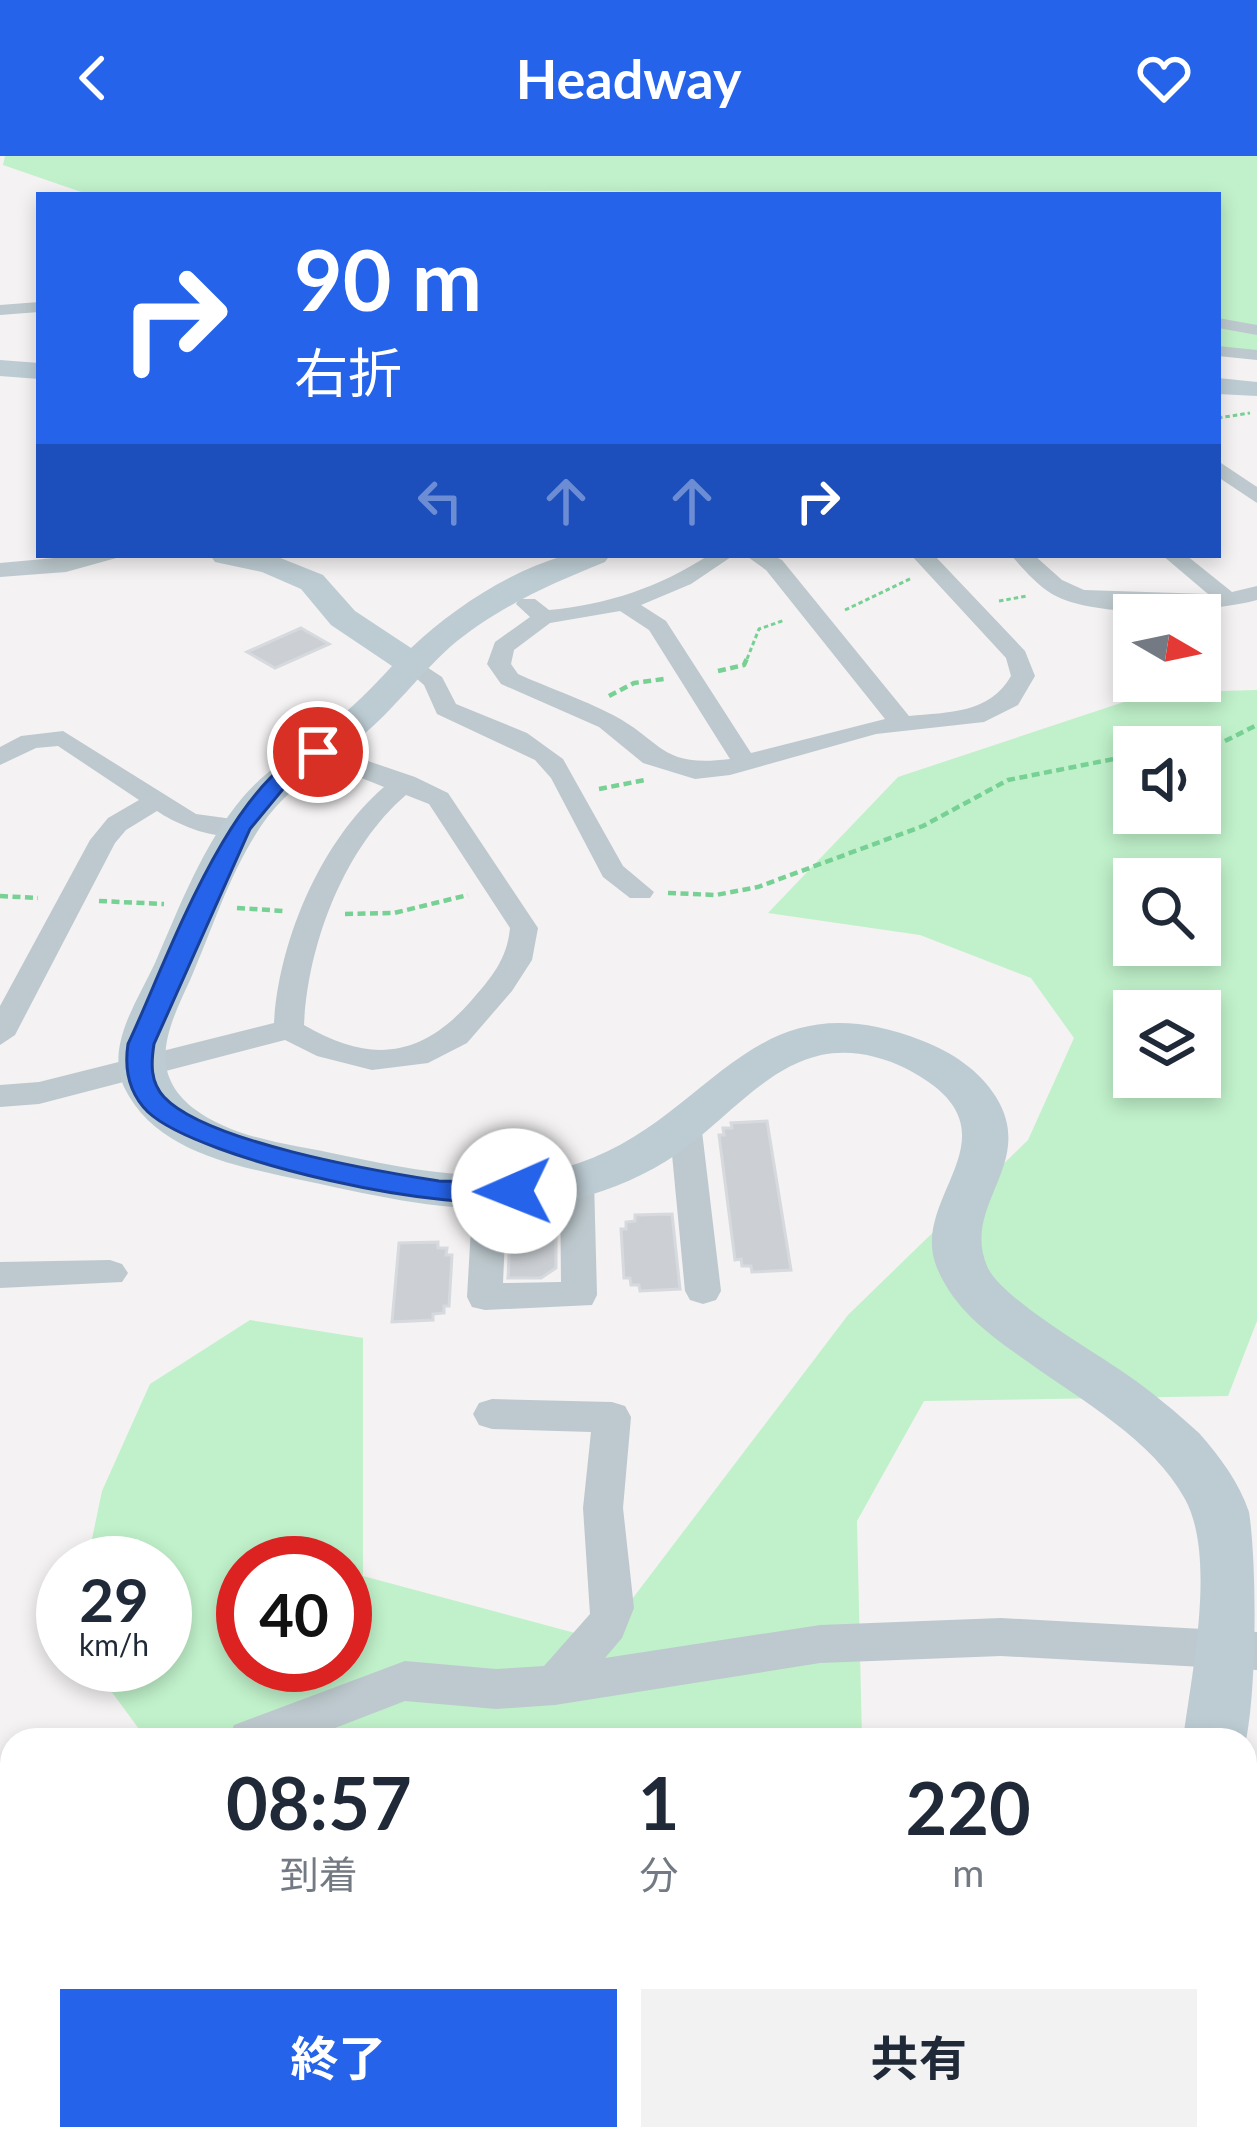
<!DOCTYPE html>
<html lang="ja">
<meta charset="utf-8">
<style>
:root{--surface:#fff;--page:#f2f2f3;--text:#1f2937;--muted:#747a83;--accent:#2563eb}
body{margin:0;font-family:Lato,"Noto Sans JP",sans-serif;background:var(--page);color:var(--text);height:100vh;display:flex;flex-direction:column;font-size:45px;white-space:nowrap}
*{box-sizing:border-box;margin:0}
p{font-size:39px;color:var(--muted)}
.icon{flex:none;width:66px;height:66px;fill:none;stroke:currentColor;stroke-width:2;stroke-linecap:round;stroke-linejoin:round}
.map{position:relative;flex:1;overflow:hidden}
.drawer{position:absolute;left:0px;top:1572px;width:1257px;height:423px;display:flex;flex-direction:column;background:var(--surface);border-radius:36px 36px 0 0;box-shadow:0 6px 18px #0003}
.drawer>*{flex:none}
.banner{position:absolute;left:36px;top:36px;width:1185px;height:366px;border-radius:0px;box-shadow:0 6px 18px #0003;background:#2563eb;color:#fff;overflow:hidden}
.needle{width:78px;rotate:99deg}
.fabs{position:absolute;left:1113px;top:438px;display:grid;gap:24px}
.fabs a{display:grid;place-items:center;width:108px;height:108px;border-radius:0px;background:var(--surface);box-shadow:0 6px 18px #0003;font-size:60px}
.speed{position:absolute;left:36px;top:1380px;display:flex;gap:24px;font-size:60px;font-weight:700;text-align:center}
.speed>*{display:grid;place-content:center;width:156px;height:156px;border-radius:50%;background:var(--surface);box-shadow:0 6px 18px #0003;line-height:1}
.speed small{font-size:30px;font-weight:400}
.speed .limit{border:18px solid #d22;background:#fff;color:#111}
.pin{position:absolute;display:grid;place-items:center;width:102px;height:102px;color:#fff;margin:-51px;border:6px solid #fff;border-radius:50%;box-shadow:0 3px 12px #0007}
.me{position:absolute;width:132px;margin:-66px;rotate:269deg;stroke-linejoin:round;filter:drop-shadow(0 0 9px #0008)}
.turn{display:flex;align-items:center;gap:42px;height:252px;padding:0 60px;font-size:54px}
.turn .icon{width:156px;height:156px;stroke-width:2.5}
.turn b{display:block;font-size:84px;line-height:102px}
.lanes{display:flex;align-items:center;height:114px;padding:0 60px;background:#0003;justify-content:center;gap:60px;direction:ltr}
.lanes .off{opacity:.35}
.eta{display:flex;justify-content:space-evenly;align-items:center;height:204px;text-align:center}
.eta b{font-size:72px;font-weight:700;line-height:84px}
.button{display:flex;gap:24px;margin-top:auto;padding:24px 60px}
.button a{flex:1;height:138px;border-radius:0px;background:var(--accent);color:#fff;font-size:48px;font-weight:700;line-height:138px;text-align:center}
.button a+a{background:var(--page);color:var(--text)}
header{display:flex;justify-content:space-between;align-items:center;height:156px;padding:0 60px;background:var(--accent);color:#fff;font-size:54px;font-weight:700}
.map>svg:first-child{display:block}
.green{fill:#c0f1ca;fill-rule:evenodd}
.building{fill:#ccd0d4;stroke:#d6d9dd;stroke-width:3}
.lines{fill:none;stroke-linecap:round;stroke-linejoin:round}
.path-far1{stroke:#77d094;stroke-width:3;stroke-dasharray:4.5 3;stroke-linecap:butt}
.path{stroke:#77d094;stroke-width:4.5;stroke-dasharray:8 4.5;stroke-linecap:butt}
.street{fill:#bdc9ce;fill-rule:evenodd}
.secondary{fill:#bdccd3;fill-rule:evenodd}
.route{fill:#2563eb;stroke:#184099;stroke-width:3}
</style>
<header><svg class="icon" aria-label="back" viewBox="0 0 24 24"><path d="M15 5l-7 7 7 7"/></svg>Headway<svg class="icon" aria-label="heart" viewBox="0 0 24 24"><path d="M12 20l-8-8c-3-5 5-10 8-4 3-6 11-1 8 4z"/></svg></header>
<div class="map">
<svg width="1257" height="1993" viewBox="0 0 1257 1993">
<rect width="100%" height="100%" fill="#f4f2f2"/>
<!-- green -->
<path class="green" d="M5,0h1252v200l-39,-5v-156l-666,-4 -462,4 -87,-30z
M1257,534v631l-29,75 -304,5 -67,120 5,219h-715l-55,-75h73v-102h-78l15,-72 48,-107 100,-64 113,18v238l238,64 247,-325 180,-175 46,-102 -43,-60 -111,-43 -152,-22 130,-136 253,-84zM1134,591h66v66h-66zM1134,723h66v66h-66zM1134,855h66v66h-66zM243,1407h102v102h-102z
M122,1983h712l-12,10h-703z"/>
<!-- building -->
<path class="building" d="M301,472l28,16 -54,24 -28,-16z
M767,965l24,149 -39,2 -1,-6h-9l-1,-7 -6,1 -16,-125h5l-1,-7h9l-1,-5z
M543,1054l13,9v49l-15,10h-33l3,-65z
M672,1058l8,75 -40,2 -1,-6h-8l-1,-7h-6l-3,-49h5v-7l9,-1v-6z
M438,1086v6h9l-1,7h6l-3,51h-5v7l-11,1v6l-41,2 7,-79z"/>
<g class="lines">
<!-- path-far1 -->
<path class="path-far1" d="M1218,262l32,-5
M999,445l28,-5
M845,454l67,-32
M747,503l12,-30 26,-9"/>
<!-- path -->
<path class="path" d="M718,515l26,-6 4,-9
M609,540l25,-13 30,-4
M1188,591l35,-5 34,-17
M599,633l46,-9
M668,737l48,2 42,-8 165,-61 85,-46 126,-25
M0,740l38,2
M99,745l65,3
M237,752l47,3
M345,758l49,-1 74,-18"/>
<!-- street -->
<path class="street" d="M39,146v10l-39,3v-10z
M1218,162l39,7v10l-39,-7z
M1218,190l39,4v10l-39,-4z
M1218,305l39,26v16l-39,-26z
M87,399h40l-61,17 -66,5v-14z
M709,399h25l-43,29 -50,21 25,16 85,132 134,-34 -119,-149 -21,-15h27l10,5 127,156c40,-4 80,-2 102,-40l-5,-18 -95,-103h23l91,96 10,25 -17,29 -34,17 -108,12 -146,41 -35,4 -52,-16 -44,-36 -98,-43 -14,-20 8,-22 35,-25 -14,-13 3,-5h16l14,11c57,-5 111,-23 160,-55zM620,455l29,19 81,129c-70,9 -66,-17 -117,-44 -31,-16 -64,-27 -95,-41l-7,-10 3,-14 36,-27z
M1011,399h23l28,25 22,10 124,4 -46,-39h24l46,37 25,-6v14c-49,13 -159,20 -205,-6 -15,-9 -29,-25 -41,-39z
M413,502l29,19 14,27 71,29 36,26 60,107 31,26 -4,6h-20l-27,-21 -52,-99 -16,-18 -98,-46 -13,-29 -23,-20z
M63,575l133,83 44,6 13,8c-23,20 -74,-2 -96,-17l-31,19 -11,13 -100,192 -15,10v-39l90,-166 18,-22 31,-18 -81,-54 -22,2 -36,17v-18l21,-11z
M318,588l97,33 33,16 90,135 -6,32 -20,31 -45,52 -39,20 -56,7 -55,-14 -32,-16 -246,64 -39,3v-22l39,-3 235,-59c5,-83 47,-182 110,-236l-75,-30 -4,-5zM406,639l23,9 81,124c-3,32 -19,50 -39,73 -50,57 -101,63 -167,24 4,-81 40,-177 102,-230z
M685,956l11,3 5,8 20,168 -5,9 -13,4 -13,-4 -5,-9 -16,-168 5,-8z
M577,1013l12,4 5,8 3,114 -5,10 -107,5 -13,-3 -5,-10 6,-104 5,-8h24l5,8 -4,90 58,-1 -1,-101 5,-8z
M110,1104l12,4 6,9 -6,9 -122,6v-26z
M492,1243l120,3 13,4 6,11 -8,91 11,100 -12,30 -17,20 215,-33 181,-7 256,14v38l-256,-14 -181,7 -265,42 -59,4 -91,-8 -101,39h-76l6,-15 171,-64 91,8 48,-3 46,-52 -7,-106 8,-76 -99,-3 -13,-4 -6,-11 6,-11z
M12,1610v44l-12,2v-44z
M1245,1952l12,5v36h-32l-4,-10h24z"/>
<!-- secondary -->
<path class="secondary" d="M0,204l39,3v16l-39,-3z
M1218,222l39,4v14l-39,-2z
M210,399h63l50,20 32,36 56,37c41,-39 97,-76 152,-92 14,-4 32,-1 47,-1l-5,7c-55,22 -109,46 -155,85 -31,28 -56,62 -88,89 -35,29 -75,51 -101,90 -31,46 -48,101 -70,152 -21,46 -46,92 2,130 42,32 99,36 148,47 76,16 162,33 238,8 136,-46 171,-190 344,-122 30,12 56,29 73,56 41,67 -35,107 -9,169 13,32 108,86 139,108 26,18 50,38 73,59 21,24 40,49 50,79 8,51 8,182 -4,233v-5h-62c8,-64 34,-182 2,-241 -32,-59 -104,-99 -157,-137 -37,-26 -73,-51 -91,-94 -28,-66 71,-124 -3,-182 -17,-13 -38,-24 -59,-29 -87,-23 -134,53 -198,97 -30,21 -65,35 -100,45 -100,25 -197,-3 -295,-23 -59,-13 -129,-29 -158,-89 -6,-14 -7,-28 -4,-43 6,-29 23,-55 35,-81 25,-57 47,-117 88,-166 24,-28 56,-47 85,-70 23,-18 44,-39 64,-61l-61,-41 -30,-36 -39,-17 -47,-10z
M1139,1983h76l-1,10h-76z"/>
</g>
<!-- route -->
<path class="route" d="M318,590l11,6 -3,4 -43,33 -33,40 -96,215c-3,19 -4,38 10,53 42,45 211,74 275,84 24,3 74,-11 89,10l-4,7c-67,20 -325,-38 -376,-86 -19,-19 -24,-42 -20,-68 38,-80 102,-270 190,-298z"/>
</svg>
<div class="fabs">
<a><svg class="needle" viewBox="-14 -14 28 28"><path d="M0-13l5 13h-10z" fill="#e53935"/><path d="M0 13l5-13h-10z" fill="#747a83"/></svg></a>
<a><svg class="icon" aria-label="sound" viewBox="0 0 24 24"><path d="M4 9h4l5-4v14l-5-4H4zM17 9q2 3 0 6"/></svg></a>
<a><svg class="icon" aria-label="search" viewBox="0 0 24 24"><circle cx="10" cy="10" r="6"/><path d="M15 15l6 6"/></svg></a>
<a><svg class="icon" aria-label="layers" viewBox="0 0 24 24"><path d="M12 4l9 5-9 5-9-5zM3 14l9 5 9-5"/></svg></a>
</div>
<div class="speed"><div>29<small>km/h</small></div><div class="limit">40</div></div>
<div class="pin" style="left:318px;top:596px;background:#d93025"><svg class="icon" aria-label="arrive" viewBox="0 0 24 24"><path d="M6 21V4h12l-3 4 3 4H6"/></svg></div>
<svg class="me" style="left:514px;top:1035px" viewBox="-20 -20 40 40"><circle r="19" fill="#fff"/><path d="M0-13L10 11 0 6-10 11z" fill="#2563eb"/></svg>
<div class="banner">
<div class="turn"><svg class="icon" aria-label="right" viewBox="0 0 24 24"><path d="M7 20v-9h11M14 6l5 5-5 5"/></svg><div><b>90 m</b>右折</div></div>
<div class="lanes"><svg class="icon off" aria-label="left" viewBox="0 0 24 24"><path d="M17 20v-9H6M10 6l-5 5 5 5"/></svg><svg class="icon off" aria-label="ahead" viewBox="0 0 24 24"><path d="M12 20V5M6 11l6-6 6 6"/></svg><svg class="icon off" aria-label="ahead" viewBox="0 0 24 24"><path d="M12 20V5M6 11l6-6 6 6"/></svg><svg class="icon" aria-label="right" viewBox="0 0 24 24"><path d="M7 20v-9h11M14 6l5 5-5 5"/></svg></div>
</div>
<section class="drawer">
<div class="eta">
<div><b>08:57</b><p>到着</p></div>
<div><b>1</b><p>分</p></div>
<div><b>220</b><p>m</p></div>
</div>
<div class="button"><a>終了</a><a>共有</a></div>
</section>
</div>
